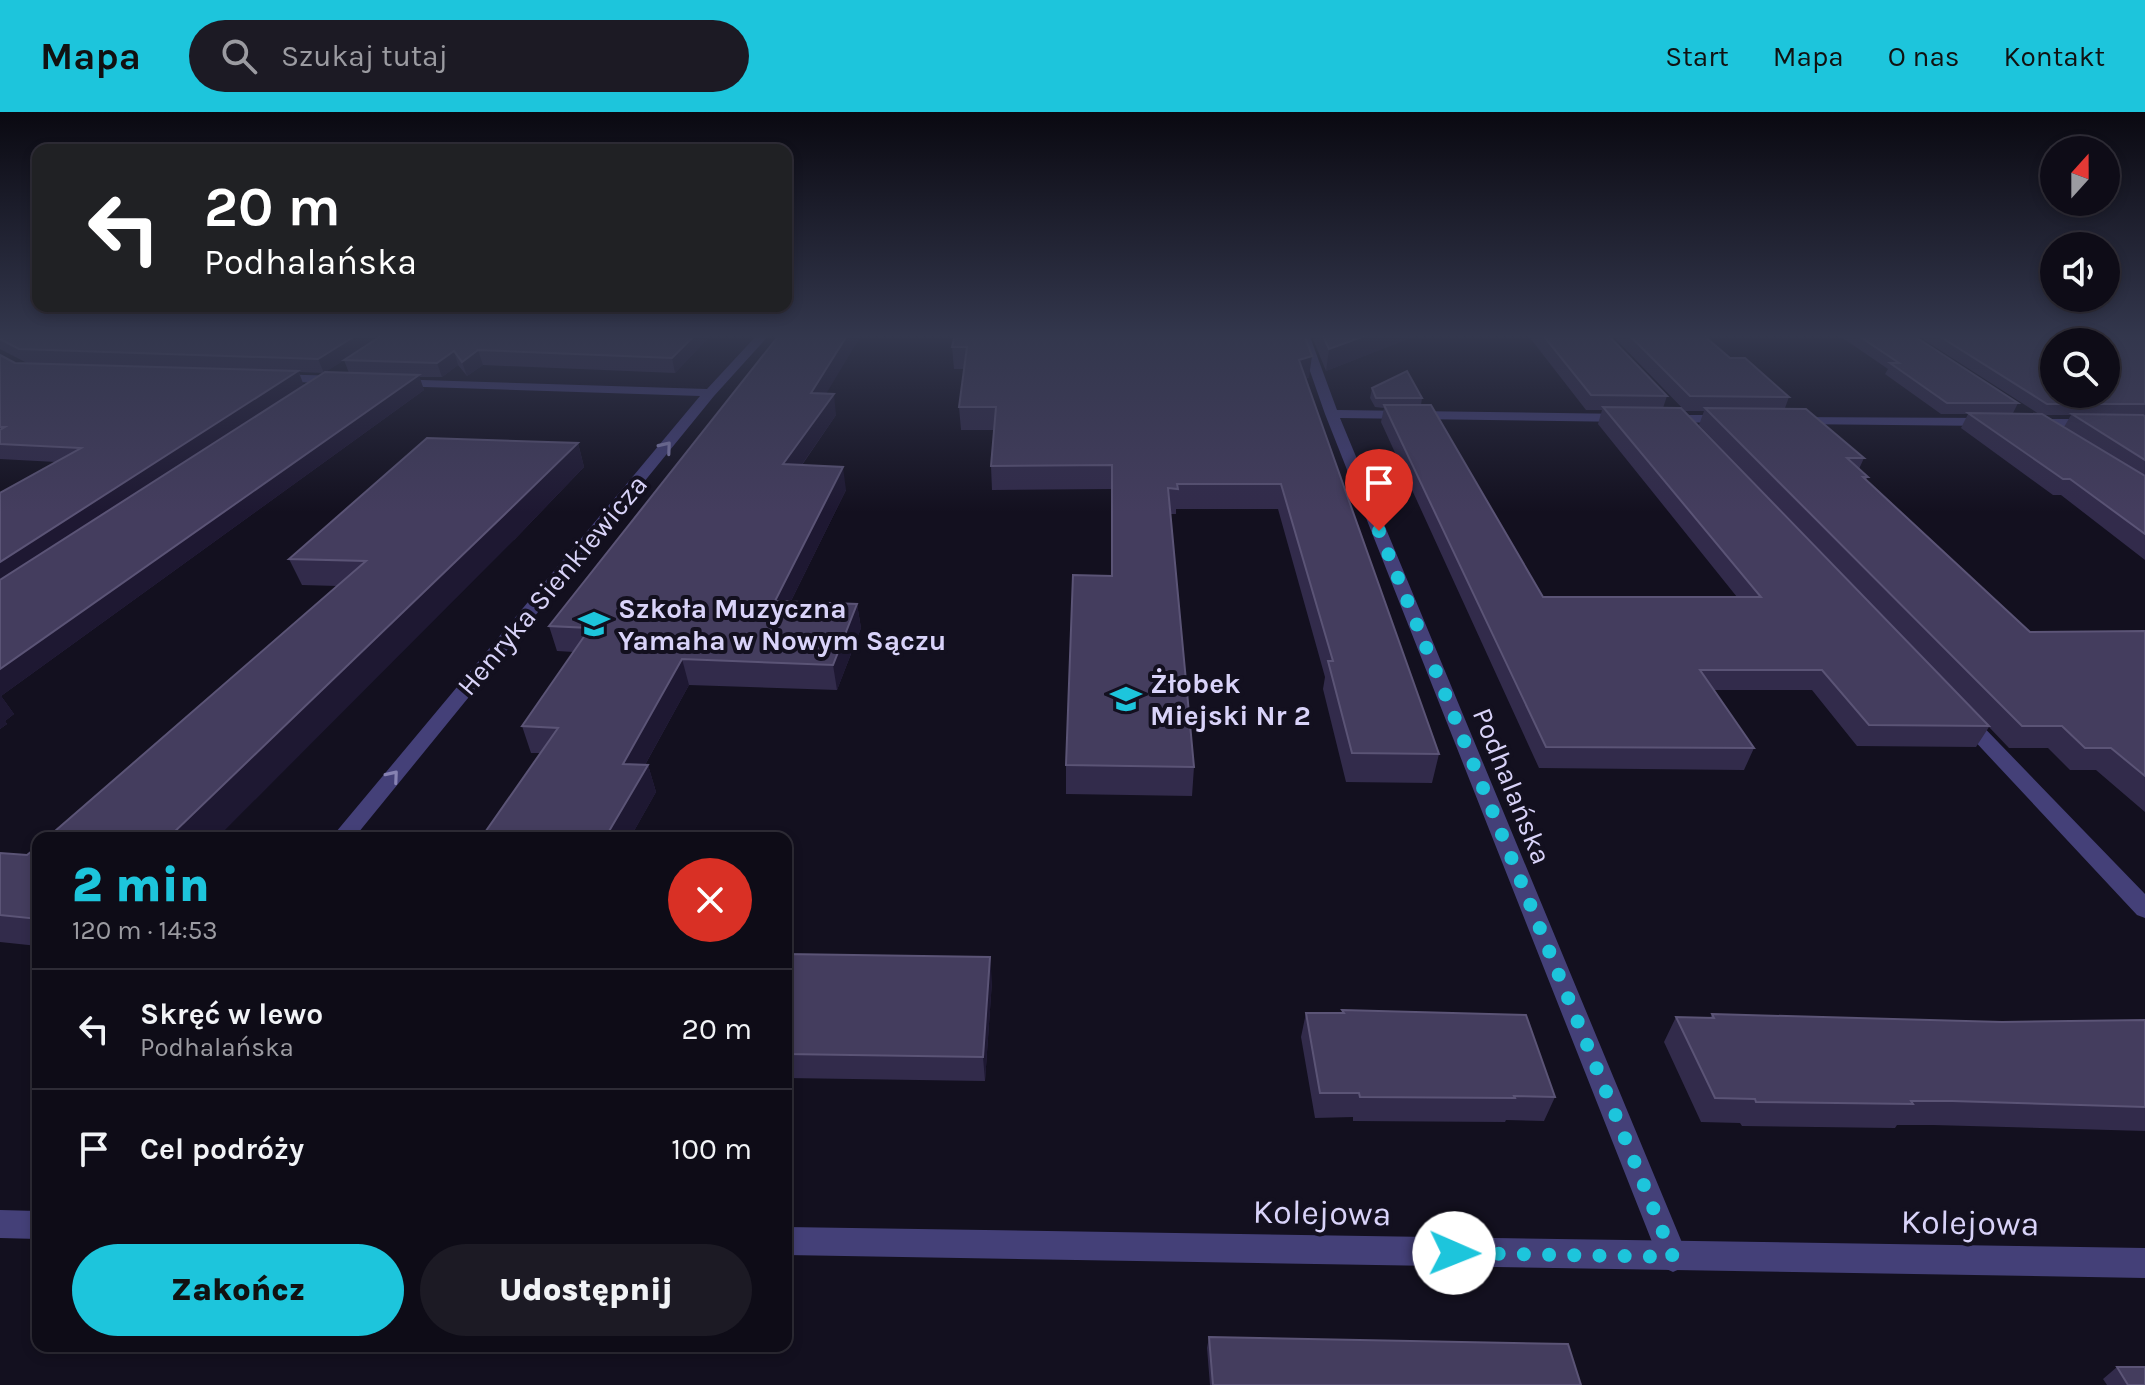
<!DOCTYPE html>
<html lang="pl">
<meta charset="utf-8">
<style>
:root{--surface:#0e0c17;--page:#1c1a24;--text:#f1f3f6;--muted:#9b9ba1;--line:#2e2c36;--accent:#1dc5dc}
body{margin:0;font-family:Karla,sans-serif;background:var(--page);color:var(--text);height:100vh;display:flex;flex-direction:column;font-size:30px;white-space:nowrap}
*{box-sizing:border-box;margin:0}
p{font-size:26px;color:var(--muted)}
.icon{flex:none;width:44px;height:44px;fill:none;stroke:currentColor;stroke-width:2;stroke-linecap:round;stroke-linejoin:round}
.map{position:relative;flex:1;overflow:hidden}
.drawer{position:absolute;left:32px;top:720px;width:760px;height:520px;display:flex;flex-direction:column;background:var(--surface);border-radius:16px;box-shadow:0 4px 12px #0003,0 0 0 2px var(--line)}
.drawer>*{flex:none}
.banner{position:absolute;left:32px;top:32px;width:760px;height:168px;border-radius:16px;box-shadow:0 4px 12px #0003,0 0 0 2px var(--line);background:#202124;color:#fff;overflow:hidden}
.needle{width:52px;rotate:21deg}
.buttons{position:absolute;left:2040px;top:24px;display:grid;gap:16px}
.buttons a{display:grid;place-items:center;width:80px;height:80px;border-radius:50%;background:var(--surface);box-shadow:0 4px 12px #0003,0 0 0 2px var(--line);font-size:40px}
.pin{position:absolute;display:grid;place-items:center;width:68px;height:68px;color:#fff;margin:-82px -34px;border-radius:50% 50% 50% 0;rotate:-45deg;box-shadow:0 0 8px #0007}
.pin .icon{rotate:45deg}
.me{position:absolute;width:88px;margin:-44px;rotate:91deg;stroke-linejoin:round;filter:drop-shadow(0 0 6px #0008)}
.turn{display:flex;align-items:center;gap:28px;height:168px;padding:0 40px;font-size:36px}
.turn .icon{width:104px;height:104px;stroke-width:2.5}
.turn b{display:block;font-size:56px;line-height:68px}
.round{display:grid;place-items:center;flex:none;width:84px;height:84px;border-radius:42px;background:var(--page)}
.headline{display:flex;align-items:center;justify-content:space-between;height:136px;padding:0 40px}
h1{font-size:48px;font-weight:800;line-height:60px;color:var(--accent)}
.action{display:flex;gap:16px;margin-top:auto;padding:16px 40px}
.action a{flex:1;height:92px;border-radius:48px;background:var(--accent);color:#111;font-size:32px;font-weight:800;line-height:92px;text-align:center}
.action a+a{background:var(--page);color:var(--text)}
ul{padding:0;list-style:none}
li{display:flex;align-items:center;gap:24px;height:120px;padding:0 40px;border-top:2px solid var(--line)}
li div{flex:1}
li b{display:block;font-size:30px}
li em{font-style:normal}
header{display:flex;align-items:center;gap:48px;box-sizing:border-box;height:112px;padding:0 40px;background:var(--accent);color:#111}
header strong{font-size:38px}
nav{display:flex;gap:44px;margin-inline-start:auto;font-size:28px}
.search{width:560px;height:72px;background:var(--page);display:flex;align-items:center;gap:20px;box-sizing:border-box;padding:0 28px;border-radius:44px;color:var(--muted);font-size:30px}
.map>svg:first-child{display:block}
.lines{fill:none;stroke-linecap:round;stroke-linejoin:round}
.minor{fill:#444078;fill-rule:evenodd}
.tertiary{fill:#444078;fill-rule:evenodd}
.wall{fill:#322b4b;fill-rule:evenodd}
.shaded-wall{fill:#1e1832}
.building{fill:#443d5e;stroke:#5b5476;stroke-width:2;fill-rule:evenodd}
.oneway{stroke:#8782b2}
.route{stroke:#1dc5dc;stroke-width:14;stroke-dasharray:0 25.2}
.labels{text-anchor:middle;dominant-baseline:central;stroke-width:8;stroke-linejoin:round;paint-order:stroke}
.street-label{font-size:28px;fill:#d9d3f9;stroke:#13101f}
.poi-label{font-size:28px;font-weight:bold;fill:#d9d3f9;stroke:#13101f;text-anchor:start}
.near-street-label{font-size:34px;fill:#d9d3f9;stroke:#13101f}
</style>
<header>
<strong>Mapa</strong>
<div class="search"><svg class="icon" aria-label="search" viewBox="0 0 24 24"><circle cx="10" cy="10" r="6"/><path d="M15 15l6 6"/></svg>Szukaj tutaj</div>
<nav><a>Start</a><a>Mapa</a><a>O nas</a><a>Kontakt</a></nav>
</header>
<div class="map">
<svg width="2145" height="1273" viewBox="0 0 2145 1273">
<rect width="100%" height="100%" fill="#13101f"/>
<g class="lines">
<!-- minor -->
<path class="minor" d="M758,222h12l-56,62 -360,442h-23l369,-442 -306,-10 -6,-4 2,-3 317,10z
M1297,222h12l28,76 291,4 7,4 -7,4 -288,-4 348,839 -4,10 -11,5 -11,-5 -4,-10 -333,-843z
M270,262l72,2 6,4 -6,4 -68,-3 -6,-4z
M1659,303h69l7,4 -7,4 -64,-1 -7,-4z
M1787,305l205,1 7,4 -7,4 -200,-2 -5,-1z
M2027,307h118v8l-113,-1 -7,-4z
M1963,599l7,2 175,181v24l-8,-3 -181,-194 -3,-4z"/>
<!-- tertiary -->
<path class="tertiary" d="M0,1098l38,1v28l-38,-1z
M786,1115l1359,21v30l-1359,-23z"/>
</g>
<!-- wall -->
<path class="wall" d="M0,222h712l-37,39 -192,-8 -16,11 -9,-11 -16,12h-23l5,13 -423,306 13,18 -9,7 2,3 -7,5v-236l56,-31 -56,-3v-104l15,8h12l-27,-14zM344,248l5,13 -24,-1zM299,260l25,1 -20,13z
M955,222l354,43 -3,2 133,375 -7,29 -86,-1 -23,-93 2,-12 -47,-168h-102v5h-6l24,253 -2,29 -126,-2v-29l45,-189 1,-87 -120,1 -1,-24 3,-36h-33l-2,-23 5,-38h-10l-2,-22z
M1311,222h109l-94,37z
M1527,222h80l60,62 -4,12 191,178 -155,-161 5,-14h-19l-74,-77h91l28,24 59,39 -4,11 79,50 -5,11 9,8 -2,3 164,152 115,-1v181l-49,-42h-26l-22,-22h-39l-20,-21 -13,20 -119,-1 -45,-56h-98l40,58 -10,22 -205,-2 -158,-346 3,-14 -9,-1 -5,-9 2,-10 50,10 -1,7 122,192h194l-139,-173 4,-14h-16z
M1837,222h74l107,69 -5,10 26,1 -124,-80h230v226l-84,-65h-8l-92,-67 7,-14h-27l-56,-40 3,-5zM2045,303h26l-7,12z
M826,282l10,21 -34,50 44,25 -55,111 66,3 4,24 -24,62 -148,-5 -44,80h3l8,27 -26,46h-149l60,-85h-10l-9,-27 52,-74 -17,-1 -8,-25z
M578,331l6,24 -70,73 -177,46 -35,-1 -13,-26z
M38,734v100l-38,-4v-89l27,2z
M786,842l206,27 -7,100 -199,-3z
M1342,898l213,87 -11,24 -38,-1 -1,2 -152,-1v-4l-38,1 -14,-81 5,-24h36z
M1712,902l290,8 143,-2v111l-212,-6h-36l-2,3 -153,-2 -2,-3 -39,-1 -37,-80 12,-25 34,1z
M1209,1225l372,48h-371l-3,-37z
M2117,1255l28,18h-38l-4,-6z"/>
<!-- shaded-wall -->
<path class="shaded-wall" d="M358,222h27l-61,39 -6,-14z
M696,222h16l-37,39 -3,-15z
M848,222h14l-48,80 -3,-21z
M1370,222h50l-94,37 3,-22z
M478,238l5,15 -16,11 -5,-14z
M454,239l4,14 -16,12 -5,-14z
M1312,244l-3,21 -12,5 2,-22z
M298,259l6,15 -304,200v-24z
M419,263l5,15 -423,306 13,18 -9,7 2,3 -7,5v-60z
M834,282l2,21 -49,71 -4,-22z
M578,331l6,24 -70,73 -297,298h-49z
M843,355l3,23 -67,135 -4,-24z
M857,492l4,24 -24,62 -4,-25z
M682,547l7,26 -58,105 -8,-26z
M648,653l8,27 -26,46h-25z
M990,845l2,24 -7,100 -2,-24z"/>
<!-- building -->
<path class="building" d="M0,222h358l-40,25 -299,-10 -19,-10z
M384,222h312l-24,24 -194,-8 -16,12 -8,-11 -17,12 -93,-3z
M780,222h68l-37,59 23,1 -51,70 60,3 -68,134 82,3 -24,61 -151,-6 -59,105 25,1 -43,73h-124l77,-110 -36,-2 68,-98 -41,-2z
M955,222h349l8,22 -13,4 140,394 -87,-1 -24,-92h5l-52,-177h-104l1,5 -10,-1 26,279 -128,-2 7,-190 39,1v-111l-121,1 5,-59h-37l8,-60h-15z
M1322,222h48l-41,15z
M1542,222h65l60,62 -76,-1z
M1628,222h74l28,24h15l44,39 -99,-1z
M1856,222h55l107,69h-71l-57,-40h9z
M1936,222h209v70h-98zM2054,230h52v52h-52z
M0,243l15,8 283,8 -298,191v-69l81,-45 -81,-4v-14l5,-3h-5z
M1407,259l15,27h-46l-4,-10z
M325,260l94,3 -419,294v-89z
M1384,293h47l112,192h218l-158,-190 78,1 308,318 -120,-1 -47,-55h-122l54,78 -208,-1z
M1705,296l101,1 58,49h-17l21,19h-5l167,155 115,-1v145l-34,-28h-26l-23,-22h-40z
M1968,301l74,1 103,62v58l-75,-55h-7z
M2072,302l71,1 2,1v44z
M427,326l151,5 -73,71 -337,324h-121l319,-277 -77,-2z
M38,734v73l-38,-4v-62l27,2z
M786,842l204,3 -7,100 -197,-3z
M1342,898l184,5 29,82 -41,-1 1,2 -155,-1 -1,-4h-39l-14,-80h38z
M1712,902l290,8 143,-2v87l-193,-6h-41l2,3 -157,-2 -1,-3 -40,-1 -39,-81 38,1z
M1209,1225l359,7 13,41h-368z
M2117,1255h28v18h-17z"/>
<!-- one-way arrows -->
<defs><path id="oneway-chevron" d="M-2-3.5L2.5 0L-2 3.5" fill="none" stroke-width="1.6" stroke-linecap="round" stroke-linejoin="round" transform="scale(2)"/></defs>
<g class="oneway">
<use href="#oneway-chevron" transform="translate(666 335) rotate(-50)"/>
<use href="#oneway-chevron" transform="translate(393 664) rotate(-50)"/>
</g>
<!-- sky -->
<linearGradient id="sky" x2="0" y2="1"><stop stop-color="#0a0911"/><stop offset="0.56" stop-color="#33374d"/><stop offset="1" stop-color="#33374d" stop-opacity="0"/></linearGradient>
<rect width="2145" height="400" fill="url(#sky)"/>
<g class="lines">
<!-- route -->
<path class="route" d="M1379,419l294,726 -219,-4"/>
</g>
<!-- icons -->
<defs>
<symbol id="school-bare" viewBox="-9 -9 18 18"><path d="M0-5L7-2L0 1L-7-2ZM-4 1L0 2.5L4 1V4Q0 6-4 4Z" fill="#1dc5dc" stroke="#13101f" stroke-width="2.5" paint-order="stroke"/></symbol>
</defs>
<g fill-rule="evenodd">
<use href="#school-bare" x="572" y="490" width="44" height="44"/>
<use href="#school-bare" x="1104" y="565" width="44" height="44"/>
</g>
<g class="labels">
<!-- street labels -->
<g class="street-label">
<text transform="translate(552 473) rotate(-50)">Henryka Sienkiewicza</text>
<text transform="translate(1512 674) rotate(68)">Podhalańska</text>
</g>
<!-- poi labels -->
<g class="poi-label">
<text x="618" y="496">Szkoła Muzyczna<tspan x="618" dy="32">Yamaha w Nowym Sączu</tspan></text>
<text x="1150" y="571">Żłobek<tspan x="1150" dy="32">Miejski Nr 2</tspan></text>
</g>
<!-- near-street labels -->
<g class="near-street-label">
<text transform="translate(1322 1101) rotate(1)">Kolejowa</text>
<text transform="translate(1970 1111) rotate(1)">Kolejowa</text>
</g>
</g>
</svg>
<div class="buttons">
<a><svg class="needle" viewBox="-14 -14 28 28"><path d="M0-13l5 13h-10z" fill="#e53935"/><path d="M0 13l5-13h-10z" fill="#9b9ba1"/></svg></a>
<a><svg class="icon" aria-label="sound" viewBox="0 0 24 24"><path d="M4 9h4l5-4v14l-5-4H4zM17 9q2 3 0 6"/></svg></a>
<a><svg class="icon" aria-label="search" viewBox="0 0 24 24"><circle cx="10" cy="10" r="6"/><path d="M15 15l6 6"/></svg></a>
</div>
<div class="pin" style="left:1379px;top:419px;background:#d93025"><svg class="icon" aria-label="arrive" viewBox="0 0 24 24"><path d="M6 21V4h12l-3 4 3 4H6"/></svg></div>
<svg class="me" style="left:1454px;top:1141px" viewBox="-20 -20 40 40"><circle r="19" fill="#fff"/><path d="M0-13L10 11 0 6-10 11z" fill="#1dc5dc"/></svg>
<div class="banner">
<div class="turn"><svg class="icon" aria-label="left" viewBox="0 0 24 24"><path d="M17 20v-9H6M10 6l-5 5 5 5"/></svg><div><b>20 m</b>Podhalańska</div></div>
</div>
<section class="drawer">
<div class="headline"><div><h1>2 min</h1><p>120 m · 14:53</p></div><a class="round" style="background:#d93025;color:#fff"><svg class="icon" aria-label="close" viewBox="0 0 24 24"><path d="M6 6l12 12M18 6L6 18"/></svg></a></div>
<ul>
<li><svg class="icon" aria-label="left" viewBox="0 0 24 24"><path d="M17 20v-9H6M10 6l-5 5 5 5"/></svg><div><b>Skręć w lewo</b><p>Podhalańska</p></div><em>20 m</em></li>
<li><svg class="icon" aria-label="arrive" viewBox="0 0 24 24"><path d="M6 21V4h12l-3 4 3 4H6"/></svg><div><b>Cel podróży</b></div><em>100 m</em></li>
</ul>
<div class="action"><a>Zakończ</a><a>Udostępnij</a></div>
</section>
</div>
